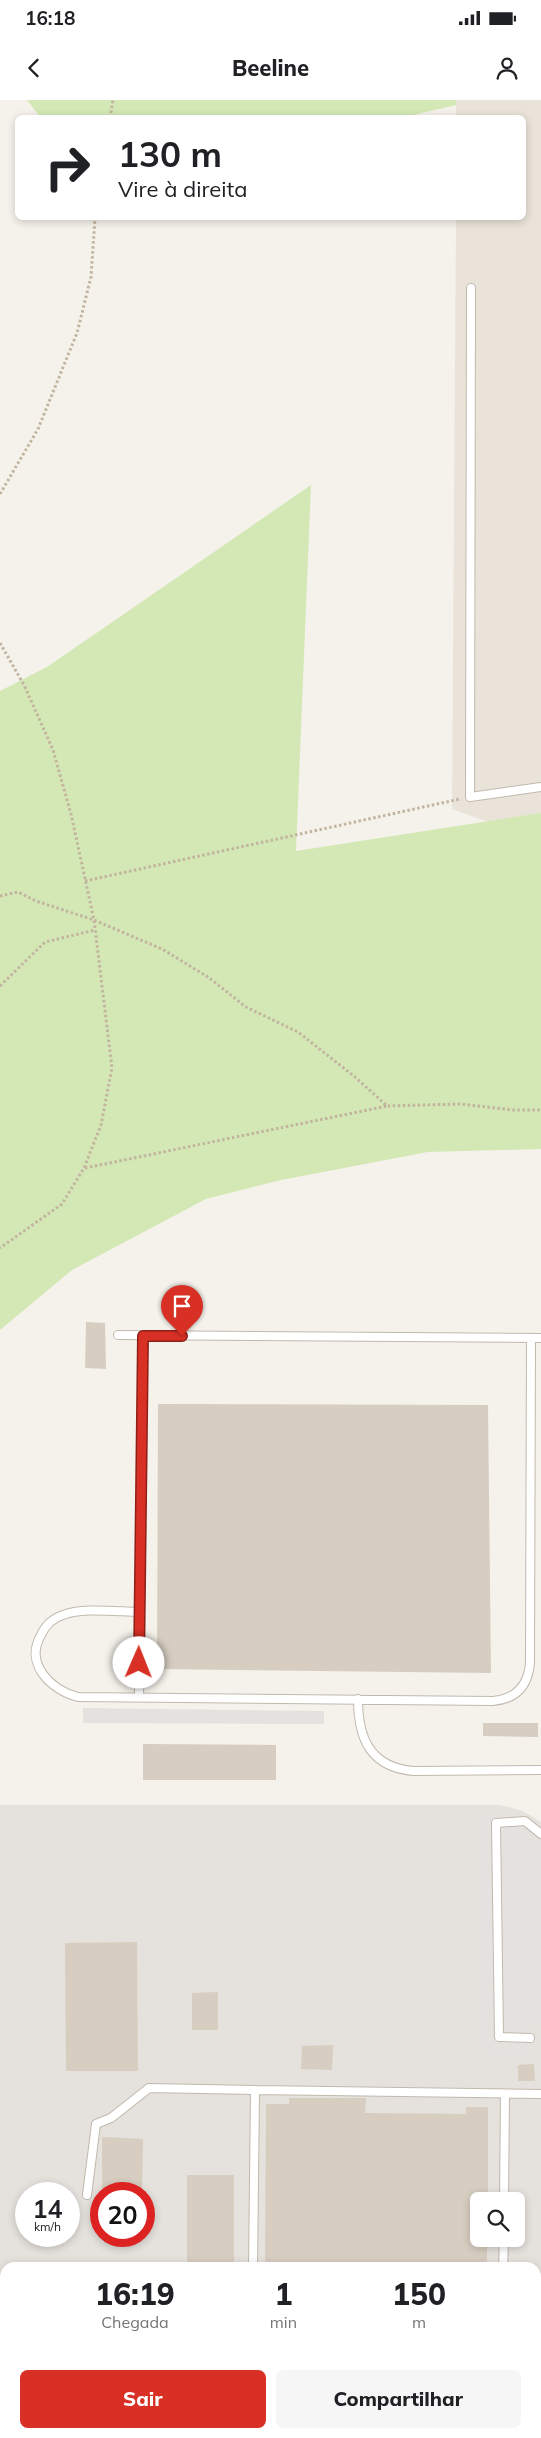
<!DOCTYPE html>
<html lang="pt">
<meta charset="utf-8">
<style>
:root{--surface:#fff;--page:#f6f6f6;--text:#202124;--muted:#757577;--accent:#d93025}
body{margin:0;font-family:Mulish,sans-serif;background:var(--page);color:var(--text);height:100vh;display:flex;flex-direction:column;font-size:19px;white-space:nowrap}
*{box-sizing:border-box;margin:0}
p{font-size:16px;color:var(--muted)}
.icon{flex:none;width:28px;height:28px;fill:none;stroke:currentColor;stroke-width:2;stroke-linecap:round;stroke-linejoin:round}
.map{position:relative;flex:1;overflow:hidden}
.sheet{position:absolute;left:0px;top:2162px;width:541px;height:176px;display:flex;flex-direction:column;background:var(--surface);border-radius:15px 15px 0 0;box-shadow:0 2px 8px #0003}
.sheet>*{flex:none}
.guide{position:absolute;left:15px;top:15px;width:511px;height:105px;border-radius:8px;box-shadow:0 2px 8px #0003;background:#fff;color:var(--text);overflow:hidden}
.buttons{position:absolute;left:470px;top:2092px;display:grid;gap:10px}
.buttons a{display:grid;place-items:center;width:55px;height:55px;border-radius:8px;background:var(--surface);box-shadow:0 2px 8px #0003;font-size:25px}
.speed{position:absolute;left:15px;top:2082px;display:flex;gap:10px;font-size:25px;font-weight:700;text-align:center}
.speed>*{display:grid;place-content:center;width:65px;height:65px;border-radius:50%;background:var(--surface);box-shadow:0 2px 8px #0003;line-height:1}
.speed small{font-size:12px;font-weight:400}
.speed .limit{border:8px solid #d22;background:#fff;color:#111}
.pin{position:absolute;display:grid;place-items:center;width:42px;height:42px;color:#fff;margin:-51px -21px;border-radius:50% 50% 50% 0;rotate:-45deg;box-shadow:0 0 5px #0007}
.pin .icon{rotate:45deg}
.me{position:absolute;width:55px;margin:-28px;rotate:1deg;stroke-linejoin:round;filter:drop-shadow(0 0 4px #0008)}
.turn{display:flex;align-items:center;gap:18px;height:105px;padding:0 20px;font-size:22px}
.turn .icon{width:65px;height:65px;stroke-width:2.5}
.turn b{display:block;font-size:35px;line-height:42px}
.eta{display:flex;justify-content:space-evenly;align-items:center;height:85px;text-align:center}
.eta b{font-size:30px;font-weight:800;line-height:35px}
.button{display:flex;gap:10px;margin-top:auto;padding:10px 20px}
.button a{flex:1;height:58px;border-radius:8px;background:var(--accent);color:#fff;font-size:20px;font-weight:800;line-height:58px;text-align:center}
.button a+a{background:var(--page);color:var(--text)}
.status{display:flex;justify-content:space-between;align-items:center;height:35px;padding:0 25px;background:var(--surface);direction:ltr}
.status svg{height:14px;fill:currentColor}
header{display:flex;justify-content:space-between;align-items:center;height:65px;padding:0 20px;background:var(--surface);font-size:22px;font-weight:800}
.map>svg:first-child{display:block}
.residential{fill:#e9e3d9}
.industrial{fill:#e5e1dc;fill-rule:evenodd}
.green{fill:#d4e8b6}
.parking{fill:#e4e2df}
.building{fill:#d7cdc1}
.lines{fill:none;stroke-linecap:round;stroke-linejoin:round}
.lane-casing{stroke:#c1b9ae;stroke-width:10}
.path{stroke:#c2b49f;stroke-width:3;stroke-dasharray:2.5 2.5;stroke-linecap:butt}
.lane{stroke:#fff;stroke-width:8}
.route-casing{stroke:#8d1f18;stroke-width:12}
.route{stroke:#d93025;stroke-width:9}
</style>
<div class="status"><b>16:18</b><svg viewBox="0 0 49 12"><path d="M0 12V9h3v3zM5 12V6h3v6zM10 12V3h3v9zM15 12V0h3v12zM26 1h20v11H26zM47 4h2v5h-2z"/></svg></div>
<header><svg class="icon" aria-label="back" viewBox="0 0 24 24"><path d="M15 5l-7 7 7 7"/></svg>Beeline<svg class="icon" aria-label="person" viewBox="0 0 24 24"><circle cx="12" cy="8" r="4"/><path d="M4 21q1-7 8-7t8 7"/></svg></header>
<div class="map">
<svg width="541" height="2338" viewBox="0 0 541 2338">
<rect width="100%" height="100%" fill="#f5f2eb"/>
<!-- residential -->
<path class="residential" d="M456,0h85v741l-89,-32 4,-591h68v-100l-68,-1z"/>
<!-- industrial -->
<path class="industrial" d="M0,1705h500l23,6 18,11v616h-541zM26,2094h43v42h-43zM101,2094h43v42h-43zM479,2101h37v38h-37zM5,2168h531v166h-531z"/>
<!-- green -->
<path class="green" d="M27,0h429v5l-56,13h-359z
M311,385l-15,366 245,-38v336l-113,3 -147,28 -75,19 -134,71 -72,60v-639l47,-24z
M0,2180h5v154h518l1,4h-524z"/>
<!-- parking -->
<path class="parking" d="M83,1608l241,3v13l-241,-1z
M477,1710h23l18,5 23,13v195l-8,1v32l-53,-2z"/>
<!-- building -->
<path class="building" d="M86,1222l19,1 1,46 -21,-1z
M158,1304l330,1 3,268 -334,-4z
M483,1623h55v14l-55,-1z
M143,1644l133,1v35h-133z
M137,1842l1,129h-72l-1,-128z
M218,1892v38h-26v-37z
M333,1945l-1,25 -31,-1 1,-23z
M534,1964l1,17h-17v-16z
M289,1998h77l-1,15 101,1v-7h22v94h-9v38h8v29h-222l1,-164h23z
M102,2037l41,2 -1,55h-40z
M187,2075h47v93h-47z"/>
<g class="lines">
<defs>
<path id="lane" d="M471,188l-1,509 71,-10
M118,1235l423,3
M140,1512c-21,0 -58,-5 -77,3 -10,3 -18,11 -22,20 -17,29 10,55 37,62l415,4c23,-2 35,-15 37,-38l1,-325
M139,1597l4,-361
M358,1599c0,39 12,68 55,72l128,-1
M530,1938l-31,-1 -3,-214 29,-2 16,13
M87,2095l9,-71 15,-6 38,-30 106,2
M504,2101l1,-107
M253,2168l2,-178 286,4
M503,2168l1,-29"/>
</defs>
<!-- lane casing -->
<use href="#lane" class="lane-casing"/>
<!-- path -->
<path class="path" d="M110,18l3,-18
M0,394l38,-65 39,-96 14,-56 4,-59
M0,543l24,42 29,65 18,64 23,106 18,148 -11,57 -17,43 -22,36 -62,44
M85,781l375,-82
M0,796l18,-4 18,9 58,19 68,29 46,28 38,30 52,25 57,45 32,29 73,-2 53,6h28
M0,886l45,-44 50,-12
M85,1068l302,-62"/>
<!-- lane -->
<use href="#lane" class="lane"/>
</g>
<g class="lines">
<defs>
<path id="route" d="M139,1563l4,-327h39"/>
</defs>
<!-- route casing -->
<use href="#route" class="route-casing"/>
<!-- route -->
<use href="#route" class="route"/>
</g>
</svg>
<div class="buttons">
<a><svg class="icon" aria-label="search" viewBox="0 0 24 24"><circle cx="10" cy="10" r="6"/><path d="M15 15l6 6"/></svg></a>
</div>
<div class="speed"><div>14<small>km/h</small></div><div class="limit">20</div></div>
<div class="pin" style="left:182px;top:1236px;background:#d93025"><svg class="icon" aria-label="arrive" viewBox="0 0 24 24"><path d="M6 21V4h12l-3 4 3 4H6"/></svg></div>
<svg class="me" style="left:139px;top:1563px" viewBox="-20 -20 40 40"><circle r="19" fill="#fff"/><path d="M0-13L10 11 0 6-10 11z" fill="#d93025"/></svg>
<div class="guide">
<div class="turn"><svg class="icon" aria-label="right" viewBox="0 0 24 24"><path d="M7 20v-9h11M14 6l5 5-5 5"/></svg><div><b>130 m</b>Vire à direita</div></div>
</div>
<section class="sheet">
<div class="eta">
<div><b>16:19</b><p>Chegada</p></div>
<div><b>1</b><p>min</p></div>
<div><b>150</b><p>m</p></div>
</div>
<div class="button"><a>Sair</a><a>Compartilhar</a></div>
</section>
</div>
